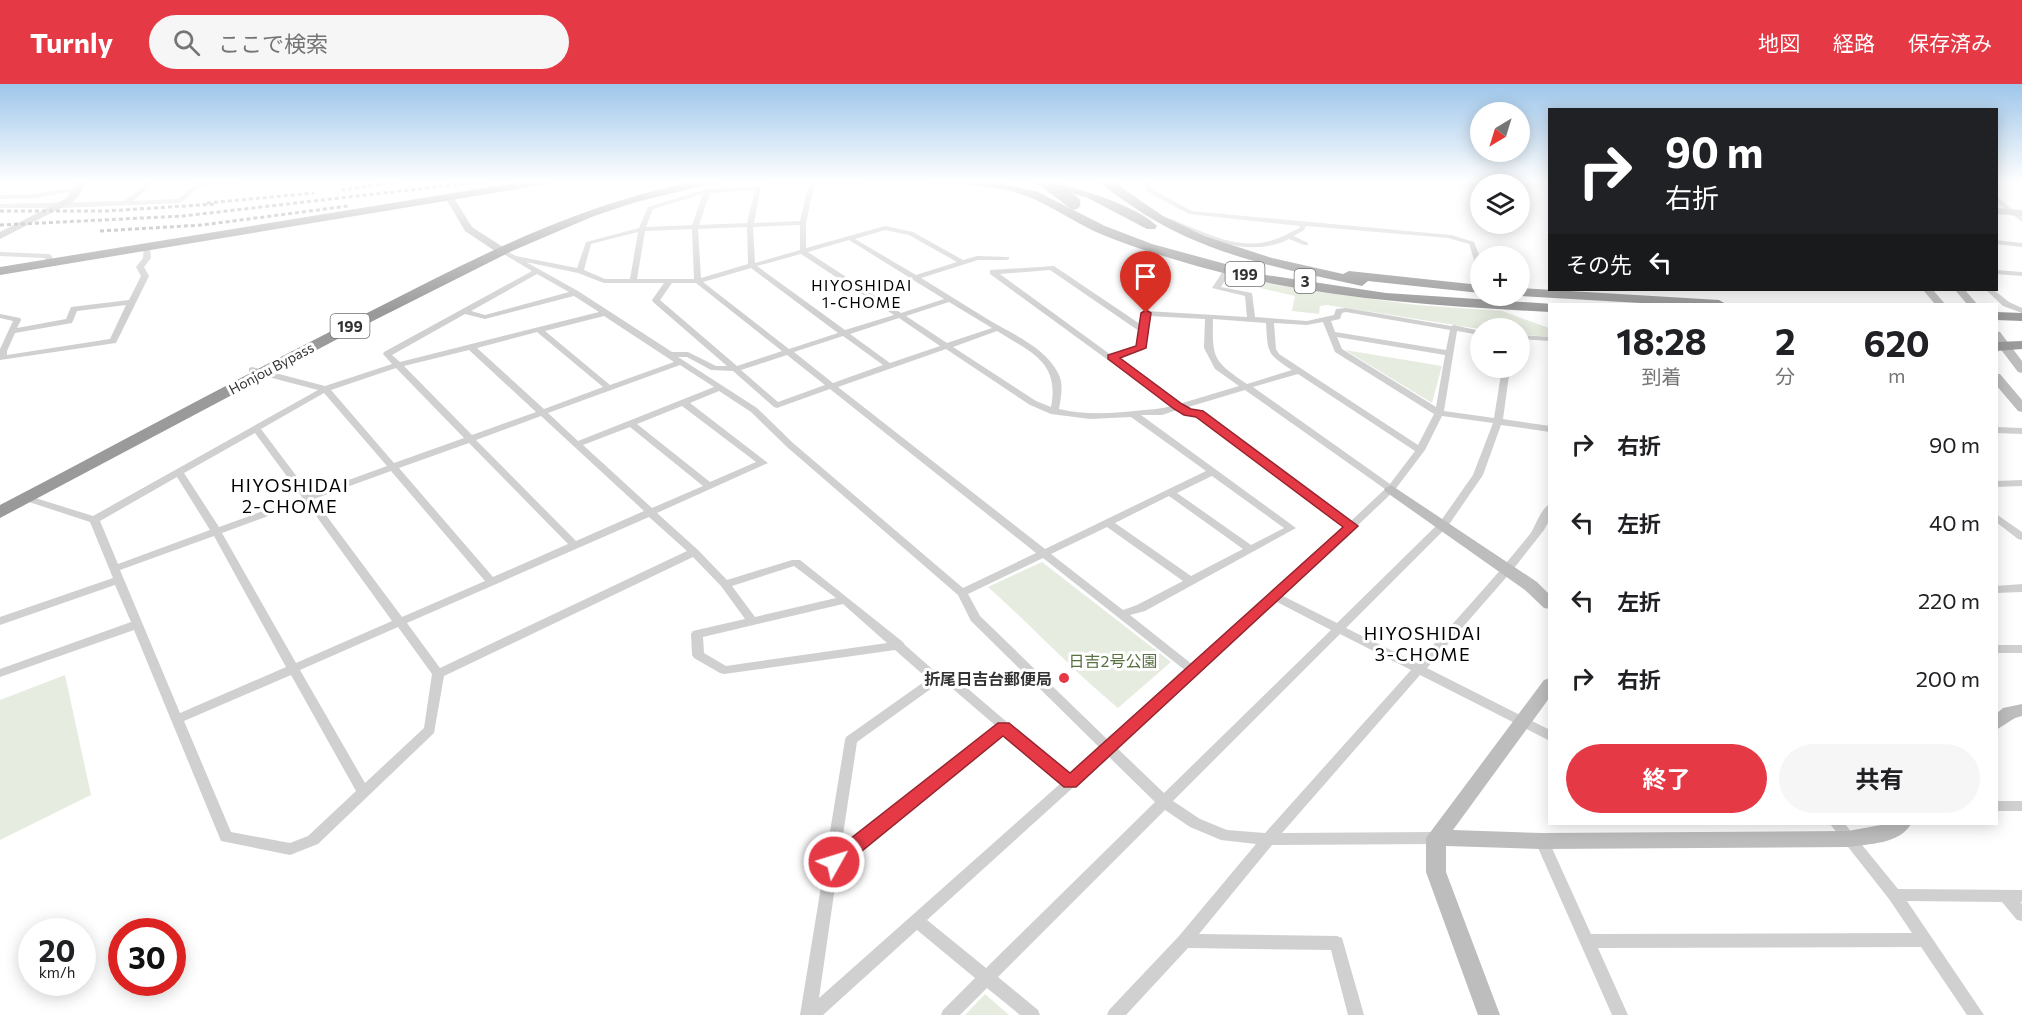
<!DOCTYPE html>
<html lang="ja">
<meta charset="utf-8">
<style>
:root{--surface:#fff;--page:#f6f6f6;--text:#202124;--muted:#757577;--accent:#e63946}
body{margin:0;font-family:Commissioner,"Noto Sans JP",sans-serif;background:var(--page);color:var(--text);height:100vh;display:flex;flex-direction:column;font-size:22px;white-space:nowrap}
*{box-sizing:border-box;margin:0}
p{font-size:20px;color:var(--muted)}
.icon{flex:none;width:33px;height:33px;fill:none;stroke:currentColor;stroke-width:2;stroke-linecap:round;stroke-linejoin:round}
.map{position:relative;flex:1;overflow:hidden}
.side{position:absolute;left:1548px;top:219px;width:450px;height:522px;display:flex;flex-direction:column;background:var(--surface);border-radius:0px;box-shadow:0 3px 15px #0003}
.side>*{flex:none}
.hud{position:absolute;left:1548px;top:24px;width:450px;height:183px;border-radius:0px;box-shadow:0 3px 15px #0003;background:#202124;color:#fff;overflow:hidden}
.needle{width:39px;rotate:218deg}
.controls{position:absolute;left:1470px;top:18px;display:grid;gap:12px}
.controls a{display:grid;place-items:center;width:60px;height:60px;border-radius:50%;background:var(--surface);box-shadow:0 3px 15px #0003;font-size:30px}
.speed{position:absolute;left:18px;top:834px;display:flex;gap:12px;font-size:30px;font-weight:700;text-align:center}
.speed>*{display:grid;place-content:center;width:78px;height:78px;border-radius:50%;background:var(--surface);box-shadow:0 3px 15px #0003;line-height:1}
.speed small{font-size:15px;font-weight:400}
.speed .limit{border:9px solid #d22;background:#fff;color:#111}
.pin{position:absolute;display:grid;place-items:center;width:51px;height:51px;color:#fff;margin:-62px -26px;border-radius:50% 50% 50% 0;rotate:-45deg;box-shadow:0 0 6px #0007}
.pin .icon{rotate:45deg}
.me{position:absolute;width:66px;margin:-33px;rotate:51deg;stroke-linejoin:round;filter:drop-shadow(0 0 4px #0008)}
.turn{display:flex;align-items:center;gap:21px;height:126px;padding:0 18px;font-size:27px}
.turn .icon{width:78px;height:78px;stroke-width:2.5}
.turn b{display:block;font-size:42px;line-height:51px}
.then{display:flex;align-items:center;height:57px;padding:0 18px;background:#0003;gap:12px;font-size:22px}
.eta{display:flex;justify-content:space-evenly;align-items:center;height:102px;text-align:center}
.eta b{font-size:36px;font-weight:700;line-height:42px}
.button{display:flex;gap:12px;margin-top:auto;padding:12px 18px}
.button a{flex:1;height:69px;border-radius:36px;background:var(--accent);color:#fff;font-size:24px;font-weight:700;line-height:69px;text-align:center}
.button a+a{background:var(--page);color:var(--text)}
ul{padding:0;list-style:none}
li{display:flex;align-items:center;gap:18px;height:78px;padding:0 18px}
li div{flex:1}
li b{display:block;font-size:22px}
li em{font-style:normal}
header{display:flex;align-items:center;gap:36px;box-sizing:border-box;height:84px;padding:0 30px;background:var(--accent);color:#fff}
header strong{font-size:28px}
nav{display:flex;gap:33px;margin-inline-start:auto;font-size:21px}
.search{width:420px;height:54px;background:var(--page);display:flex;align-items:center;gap:15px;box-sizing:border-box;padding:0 21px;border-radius:33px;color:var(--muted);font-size:22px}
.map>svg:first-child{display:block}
.green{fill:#e6ecdf}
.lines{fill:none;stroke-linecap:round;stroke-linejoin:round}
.street{fill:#d0d0d0;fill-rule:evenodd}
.secondary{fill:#bdbdbd;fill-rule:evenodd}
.highway{fill:#9a9a9a;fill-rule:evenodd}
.rail{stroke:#888;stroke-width:3;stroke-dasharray:4 3;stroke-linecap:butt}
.highway-bridge{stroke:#9a9a9a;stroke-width:13}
.route{fill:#e63946;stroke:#96252e;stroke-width:1.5}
.poi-dot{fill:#e63946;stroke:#fff;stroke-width:2}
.labels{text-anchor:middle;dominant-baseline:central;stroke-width:6;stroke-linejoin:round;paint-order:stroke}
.far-street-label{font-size:14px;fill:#333;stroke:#fff}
.shield{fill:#fff;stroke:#707070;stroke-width:1.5}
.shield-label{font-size:15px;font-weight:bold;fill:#333}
.far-neighbourhood-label{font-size:15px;letter-spacing:1.5px;fill:#000;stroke:#fff}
.park-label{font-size:16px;fill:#56703f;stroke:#fff}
.poi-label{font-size:16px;font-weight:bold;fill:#333;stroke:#fff;text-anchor:end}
.neighbourhood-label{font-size:18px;letter-spacing:1.5px;fill:#000;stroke:#fff}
</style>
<header>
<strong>Turnly</strong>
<div class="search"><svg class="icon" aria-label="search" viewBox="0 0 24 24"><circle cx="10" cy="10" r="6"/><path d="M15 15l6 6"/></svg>ここで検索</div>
<nav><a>地図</a><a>経路</a><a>保存済み</a></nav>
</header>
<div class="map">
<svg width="2022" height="931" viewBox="0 0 2022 931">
<rect width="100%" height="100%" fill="#fff"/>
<!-- green -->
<path class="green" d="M1223,188l83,18 111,15 85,6 47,17v9l-29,-3v-6l-40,1 -153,-24 -7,1 -1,8 -27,-3 3,-15 -35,-8 -2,-4 -38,-7z
M1345,266l97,16 -10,37z
M1042,478l129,100 -53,46c-46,-38 -86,-82 -130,-121z
M65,591l26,120 -91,45v-140z
M985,910l24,21h-44z"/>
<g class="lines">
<!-- street -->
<path class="street" d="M146,97h6l-5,8 -14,12 45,-2 22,-18h44l-3,2 -40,3 -21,17 -120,5h-60v-4l124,-3 19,-14z
M812,97l3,2 -9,40v25l79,-22 28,6 50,28 14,-4 32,1v2l-2,1h-29l-57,18c23,14 45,28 68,42 23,14 56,27 69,53 6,11 3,24 1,36 29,7 56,4 85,1 9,-1 18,-1 27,-4l-181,-132v-4l64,-4 86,58 2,-11 4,-2 101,6 -2,-21 -33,-8 13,-20h3l4,2 -11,17 31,6 3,24 52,4 27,-6 2,-6 10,-1 105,18 3,-1 26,6v4l-23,-4 -13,80 50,7 8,-50h8l-7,51 47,7v6l-49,-7 -18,50 -35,51 -102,102 71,35c38,-42 77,-84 113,-129 6,-8 10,-25 20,-30v15l-6,11 -33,42 -84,96 123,62v11l-130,-66 -138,158 154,-1 5,2 2,4 -2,4 -5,2 -164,1 -73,89 138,2 5,2 22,77h-16l-17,-65 -143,-2 -62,67h-19l2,-5 70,-74 77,-92 -35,-4 -31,-13 -25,-17 -167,167 40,33 2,5h-20l-33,-27 -27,27h-19l2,-5 32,-32 -58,-48 -94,85h-23l45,-275 1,-3 82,-58 -33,-29 -171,24 -4,-1 -26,-15 -2,-3 -1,-21 2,-3 4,-1 48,-11 -24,-33 -28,-29 -249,119 -10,57 -116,111 -28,11 -69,-14 -87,-211 -134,47v-8l131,-47 -16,-37 -115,40v-8l113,-39 -23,-56 -67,-22 -2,-2 2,-2h6l64,20 225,-126 -69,-18v-4l3,-1 73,19 67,-22 -9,-10 1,-2 148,-81 -32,-19v-2h4l12,6 61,12 9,-26 53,-14 9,-21 59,-18 54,-2 -7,36 46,-2 9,-38zM755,106l-8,33 -48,2 11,-32zM703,110l-11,31 -46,2 7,-18zM800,141v25l-45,13 -2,-36zM747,143l1,37 -47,14 -3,-49zM692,145l2,50h-57l8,-48zM885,146l24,5 48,27 -41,13 -61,-36zM638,148l-8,47h-25l-21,-9 7,-26zM849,156l95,59 -43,14 -93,-61zM801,170l93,61 -49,15 -88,-64zM526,178l52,11 26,10h60l-12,17 1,2 74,64h-11l-28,-14h-16l-94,-61zM751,184l87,65 -49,16 -86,-67zM1050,186l89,61 -3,16 -25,8 -111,-81zM537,190l32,18 -84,23 -14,-4zM672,199h24l86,68 -45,15 -77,-66zM574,212l25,16 -199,50 -8,-7 73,-41 20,5zM949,218l43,26 -45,15 -41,-27zM1346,228l104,18 -4,20 -111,-18 -4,-11 9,-2 2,-6zM604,232l70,46 -64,23 -65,-54zM1149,232l56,3 -1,29 11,21 24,17 -60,18 -63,-46 27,-8zM899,234l41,28 -50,17 -40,-29zM1213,235l53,4c2,30 0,30 26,47l-45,14c-33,-23 -35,-24 -34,-65zM1323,238l12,30 99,62 -16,31 -139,-91 -3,-5 -2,-26 33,2zM997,247c33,21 63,30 54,76l-15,-6 -83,-54zM537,248l66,55 -59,22 -67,-61zM843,252l40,29 -50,18 -39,-31zM1337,253l108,18 -9,52 -94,-58zM946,265l84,56 21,9 39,5 41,-2 75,54 -161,78 -207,-162zM469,266l67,62 -64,23 -68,-69zM787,271l38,30 -47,17 -37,-32zM678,273h9l24,13 22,1 41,36 3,1 53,-19 206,164 -73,35 -170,-145 -36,-35zM680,281l34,22 -136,54 -30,-28zM396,284l68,70 -70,25 -63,-73zM1298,290l117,77 -25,33 -137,-97zM1245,306l140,99 -34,32 -149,-110 -12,-1 -5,-2zM719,307l32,21 36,35 171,148 13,26 129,127 -31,27 -116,-99 -14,-1 -34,-30 -2,-3 -103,-82h-8l-65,20 -29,-30 -41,-37 111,-50 -78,-60zM324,309l63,73 -77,28 -49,-65zM682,322l74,56 -46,20 -73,-58zM1177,326l8,5 12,1 148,110 -152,139 -63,-50 15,-4 151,-83 -155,-113h21zM541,332l103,95 -68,30 -100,-101zM1442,332l51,7 -20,52 -33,47 -103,101 -54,-27 111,-105 31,-41zM630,343l73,59 -51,22 -69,-63zM255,349l47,64 -83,30 -35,-54zM469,359l99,101 -75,33 -94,-109zM391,387l94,110 -83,36 -88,-118zM1212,392l72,52 -33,17 -74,-52zM177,393l33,53 -92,34 -18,-43zM1169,412l74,53 -52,27 -76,-53zM306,418l86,119 -96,42 -74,-130zM649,433l38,34 -247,117 -33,-45zM1107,443l76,54 -46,24 -14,5 -72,-56zM214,452l72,131 -106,46 -60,-143zM1043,474l143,113 -78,69 -128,-124 -12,-22zM794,482l42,32 -81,19 -23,-31zM1277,518l54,28 -167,163 -47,-45zM843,520l44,39 -161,23 -22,-13 -1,-16zM398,543l34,47 -8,54 -59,55 -65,-113zM1340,550l71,36 -146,163 -38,-3 -27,-11 -27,-18zM291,591l65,116 -48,45 -18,7 -59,-11 -47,-111zM939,599h7l50,43 -155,122 16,-106zM1004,649l57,50 -242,215 19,-132zM1108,672l47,46 -169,166 -59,-48z
M1142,97h6l5,9 39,21 259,24 23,7 6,15v11l-4,-2 -7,-22 -21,-6 -142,-12 -2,4 -10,6 14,7v2h-4l-15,-6c-33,16 -65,6 -97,-7 -9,-4 -19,-7 -26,-12l5,-1c29,11 62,30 94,23 12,-2 23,-8 34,-14l1,-2 -111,-12 -41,-22z
M79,103l2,1v2l-46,8 -35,1v-4l35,-1z
M1996,112l26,21v5l-26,-20z
M1996,156l26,3v4l-26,-3z
M147,160l3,2 1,12 -7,9 5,9 -33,67 -116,17v-11l13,-28 -13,-3v-4l20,4 1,2 -4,8 49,-9 5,-12 58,-7 12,-24 -5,-9 7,-9 1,-12zM126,221l-16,34 -103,16v-4l8,-18 57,-10 5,-12z
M0,168l49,2 3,2 1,7 -7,2 -1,-7 -45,-2z
M1996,186l26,2v4l-26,-2z
M1986,206h8l15,12 13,6v5l-19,-7z
M1520,251l30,2v4l-30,-2z
M1996,343l26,1v6l-26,-1z
M2022,396v6l-26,1v-6z
M1996,430l26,18v8l-4,-1 -22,-17z
M2022,500v8l-26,1v-7z
M1996,561h26v8h-26z
M1996,717h26v10h-26z
M1830,740h15l53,65 124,1v12h-2l2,2v17l-5,-1 -15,-18 -95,-1 77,114h-17l-46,-68 -323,1 30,67h-16l-77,-174 2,-4 5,-2 5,2 44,97 321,-1 -23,-34z"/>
<!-- secondary -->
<path class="secondary" d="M78,97h8l-6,13 -7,8 -73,37v-7l67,-34z
M446,111h6l20,32 34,22v4h-8l-33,-22 -20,-34z
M1996,124l26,2v6l-26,-2z
M1923,206h10l12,14h-10z
M1955,206h10l12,14h-10z
M1996,247l4,1 22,29v12l-4,-1 -22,-29z
M1996,290h4l22,26v12l-4,-1 -22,-26z
M1391,401l146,97 13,13v14l-6,-1 -19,-18 -139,-98 -2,-3z
M1550,594v19l-97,133 89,3 306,-2 38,-7h25c-11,20 -43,20 -63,23l-306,2 -96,-3v26l54,143h-22l-52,-143v-34l118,-158z
M2022,620v12l-7,2 -19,12v-16l7,-6z"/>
<!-- highway -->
<path class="highway" d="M527,97h26l-6,3 -547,91v-8z
M699,97h24l-87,21 -42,14 -82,35 -167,84 -345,183v-13c125,-65 249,-133 375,-196 104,-53 208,-107 324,-128z
M769,97h222l47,11 67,34 47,18 114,31 120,18 167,11h-3v8c-128,-7 -254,-15 -377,-53 -26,-8 -52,-16 -77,-27 -30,-14 -56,-35 -90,-42 -70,-13 -159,-6 -231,-6z
M1032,97c30,0 105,24 125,45l-2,3h-8l-61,-32 -53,-13z
M1099,97h13l51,35 41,20 68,22 71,16 6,-3 131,14v8l-112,-12 -6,5c-80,-17 -162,-32 -230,-80 -11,-8 -24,-15 -33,-25z
M1520,204l199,12 7,4h-68l-138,-8h-3z
M1996,228l26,1v8l-26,-1z
M2022,257v8l-26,2v-9z"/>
<!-- rail -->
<path class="rail" d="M341,106l62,-9
M207,119l107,-10
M0,127h106l110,-7
M0,141l183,-9 304,-35
M100,147l102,-6 146,-19"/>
<!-- highway-bridge -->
<path class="highway-bridge" d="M1045,97l29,22"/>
</g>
<!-- sky -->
<linearGradient id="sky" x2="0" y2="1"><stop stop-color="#9ec6ea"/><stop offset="0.43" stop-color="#fff"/><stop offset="1" stop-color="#fff" stop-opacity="0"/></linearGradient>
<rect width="2022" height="227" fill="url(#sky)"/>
<!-- route -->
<path class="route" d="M1146,226l5,3 -5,35 -26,10 62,46 9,5 12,2 155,115 -282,261h-12l-61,-51 -162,132 -7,2 -7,-2 -2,-6 2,-5 171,-134h11l61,50 273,-246 -147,-110 -12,-2 -10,-6 -66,-50v-4l28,-9 5,-33z"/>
<!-- markers -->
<circle class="poi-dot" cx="1064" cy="594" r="6"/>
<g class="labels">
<!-- far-street labels -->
<g class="far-street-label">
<text transform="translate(271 284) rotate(-28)">Honjou Bypass</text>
</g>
<!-- shield labels -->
<g class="shield">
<rect x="1225.5" y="178" width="39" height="24" rx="4.5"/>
<rect x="1294.5" y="185" width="21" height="24" rx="4.5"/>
<rect x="330.5" y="230" width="39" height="24" rx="4.5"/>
</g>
<g class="shield-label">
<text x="1245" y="190">199</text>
<text x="1305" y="197">3</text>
<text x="350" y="242">199</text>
</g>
<!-- far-neighbourhood labels -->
<g class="far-neighbourhood-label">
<text x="862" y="201">HIYOSHIDAI<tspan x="862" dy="17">1-CHOME</tspan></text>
</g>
<!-- park labels -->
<g class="park-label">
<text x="1113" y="576">日吉2号公園</text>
</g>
<!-- poi labels -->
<g class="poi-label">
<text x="1052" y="594">折尾日吉台郵便局</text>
</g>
<!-- neighbourhood labels -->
<g class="neighbourhood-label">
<text x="290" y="401">HIYOSHIDAI<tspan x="290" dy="21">2-CHOME</tspan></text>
<text x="1423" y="549">HIYOSHIDAI<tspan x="1423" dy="21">3-CHOME</tspan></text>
</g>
</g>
</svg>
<div class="controls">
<a><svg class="needle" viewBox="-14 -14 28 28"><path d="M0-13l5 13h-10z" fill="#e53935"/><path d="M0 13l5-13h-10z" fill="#757577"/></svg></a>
<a><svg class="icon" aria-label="layers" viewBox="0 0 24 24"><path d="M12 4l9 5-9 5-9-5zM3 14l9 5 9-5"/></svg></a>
<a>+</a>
<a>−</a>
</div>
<div class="speed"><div>20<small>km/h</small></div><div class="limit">30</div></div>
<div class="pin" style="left:1146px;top:229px;background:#d93025"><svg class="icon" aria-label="arrive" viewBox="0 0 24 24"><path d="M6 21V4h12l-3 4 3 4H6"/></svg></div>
<svg class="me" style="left:834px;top:778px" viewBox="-20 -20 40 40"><circle r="17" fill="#e63946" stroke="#fff" stroke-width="3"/><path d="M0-11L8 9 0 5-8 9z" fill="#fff"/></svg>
<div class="hud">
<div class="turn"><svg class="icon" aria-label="right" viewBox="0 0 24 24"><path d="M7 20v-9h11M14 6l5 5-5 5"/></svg><div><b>90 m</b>右折</div></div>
<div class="then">その先<svg class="icon" aria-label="left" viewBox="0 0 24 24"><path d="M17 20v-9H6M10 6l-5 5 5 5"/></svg></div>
</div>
<section class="side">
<div class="eta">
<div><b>18:28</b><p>到着</p></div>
<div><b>2</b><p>分</p></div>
<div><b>620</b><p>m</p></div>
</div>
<ul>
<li><svg class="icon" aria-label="right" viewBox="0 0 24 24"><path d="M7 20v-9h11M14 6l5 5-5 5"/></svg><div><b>右折</b></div><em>90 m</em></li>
<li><svg class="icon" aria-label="left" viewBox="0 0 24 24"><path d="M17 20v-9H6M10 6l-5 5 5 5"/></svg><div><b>左折</b></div><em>40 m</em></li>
<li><svg class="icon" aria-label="left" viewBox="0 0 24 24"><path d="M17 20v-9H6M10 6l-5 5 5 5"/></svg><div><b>左折</b></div><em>220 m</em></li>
<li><svg class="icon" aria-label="right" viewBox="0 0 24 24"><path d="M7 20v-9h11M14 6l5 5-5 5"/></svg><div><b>右折</b></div><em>200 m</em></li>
</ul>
<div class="button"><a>終了</a><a>共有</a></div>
</section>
</div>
